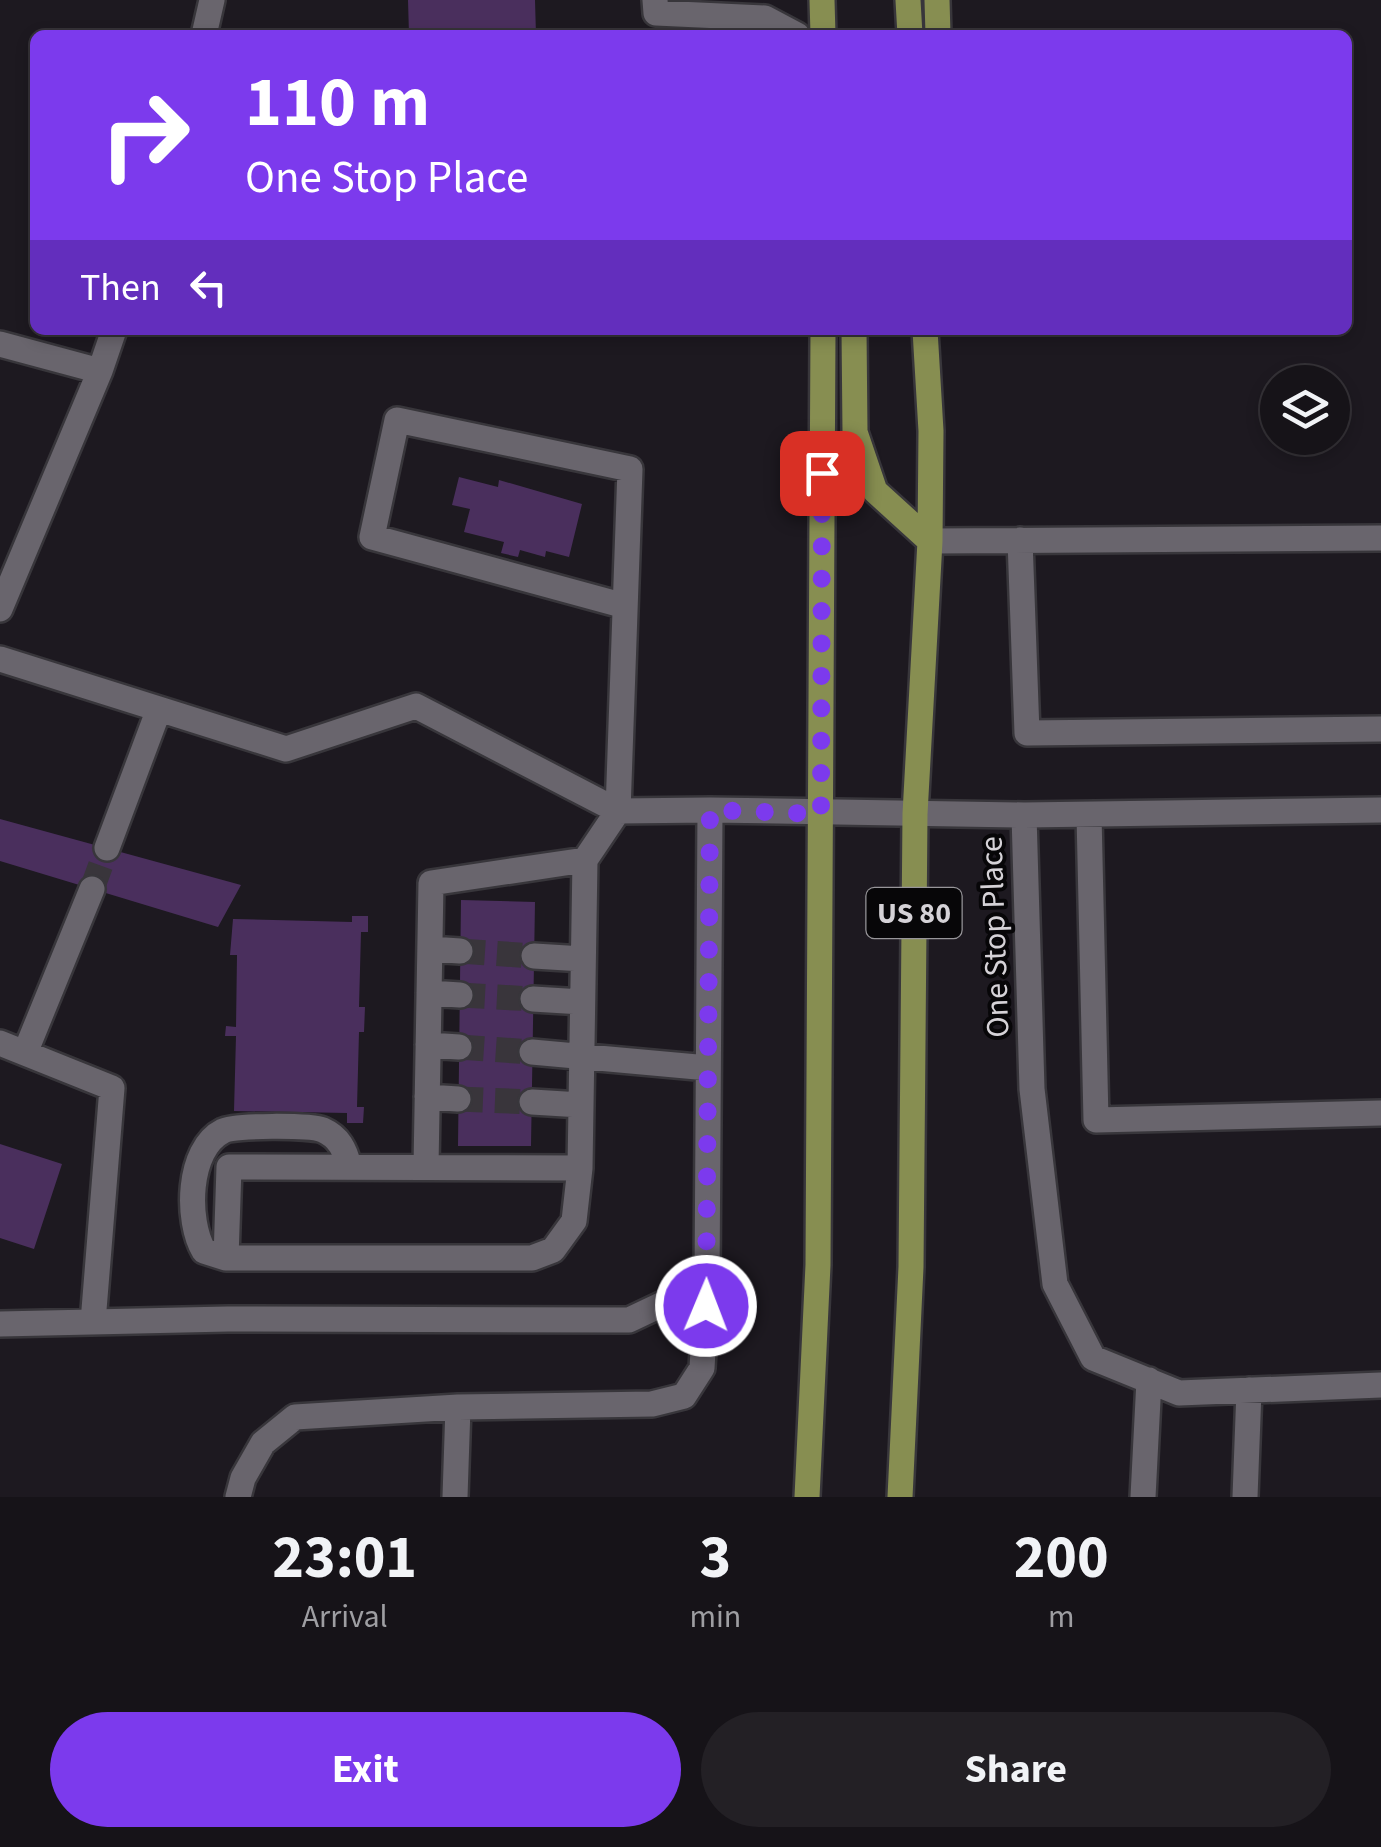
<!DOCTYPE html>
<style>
:root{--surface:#161318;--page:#232025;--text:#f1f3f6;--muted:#9e9ea2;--line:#353237;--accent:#7c3aed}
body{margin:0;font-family:"Source Sans 3",sans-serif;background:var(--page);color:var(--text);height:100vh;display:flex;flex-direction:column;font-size:38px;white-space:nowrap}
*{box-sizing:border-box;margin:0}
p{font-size:32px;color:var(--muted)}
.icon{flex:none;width:55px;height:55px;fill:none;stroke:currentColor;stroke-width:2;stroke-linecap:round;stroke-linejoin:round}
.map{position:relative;height:1497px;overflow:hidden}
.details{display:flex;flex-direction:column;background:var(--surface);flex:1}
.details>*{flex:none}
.top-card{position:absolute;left:30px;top:30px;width:1322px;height:305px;border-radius:15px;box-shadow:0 5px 15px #0003,0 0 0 2px var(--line);background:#7c3aed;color:#fff;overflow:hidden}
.buttons{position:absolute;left:1260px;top:365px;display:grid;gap:20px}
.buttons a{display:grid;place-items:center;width:90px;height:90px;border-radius:50%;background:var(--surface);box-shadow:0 5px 15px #0003,0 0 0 2px var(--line);font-size:50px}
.pin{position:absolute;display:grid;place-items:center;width:85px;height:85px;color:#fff;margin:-42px;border-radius:20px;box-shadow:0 5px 15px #0006}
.me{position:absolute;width:110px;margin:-55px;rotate:1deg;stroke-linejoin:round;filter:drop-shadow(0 0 8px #0008)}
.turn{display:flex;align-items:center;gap:35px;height:210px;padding:0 50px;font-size:45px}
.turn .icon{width:130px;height:130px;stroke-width:2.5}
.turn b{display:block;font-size:70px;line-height:85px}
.then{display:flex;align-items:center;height:95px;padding:0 50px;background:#0003;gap:20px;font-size:38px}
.eta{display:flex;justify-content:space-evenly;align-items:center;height:170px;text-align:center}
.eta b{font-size:60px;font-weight:700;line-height:70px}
.action{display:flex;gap:20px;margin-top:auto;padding:20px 50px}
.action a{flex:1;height:115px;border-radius:60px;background:var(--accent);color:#fff;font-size:40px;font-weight:700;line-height:115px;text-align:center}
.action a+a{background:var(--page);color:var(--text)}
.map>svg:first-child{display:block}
.building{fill:#4a2f5d}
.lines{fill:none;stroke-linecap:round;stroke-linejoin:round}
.minor-tunnel{stroke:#39353b;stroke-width:25;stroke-dasharray:25 12;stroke-linecap:butt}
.minor-casing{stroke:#38363b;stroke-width:30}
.major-casing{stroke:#38363b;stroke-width:30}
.minor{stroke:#69656d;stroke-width:25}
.major{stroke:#878e51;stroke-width:25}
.route{stroke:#7c3aed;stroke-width:18;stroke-dasharray:0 32.4}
.labels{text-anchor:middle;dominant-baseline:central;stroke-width:8;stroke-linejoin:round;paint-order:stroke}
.shield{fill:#070608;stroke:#979599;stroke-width:2.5}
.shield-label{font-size:30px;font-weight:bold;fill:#d5d2d7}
.street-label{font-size:32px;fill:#d5d2d7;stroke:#070608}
</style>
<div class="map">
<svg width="1381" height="1497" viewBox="0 0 1381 1497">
<rect width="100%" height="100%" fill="#1d1920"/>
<!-- building -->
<path class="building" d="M408,0h127l1,35h-127z
M459,477l39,10 1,-7 83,24 -13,53 -23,-6 -1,6 -25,-7 -2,7 -17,-4 3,-11 -40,-10 6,-23 -18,-4z
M0,819l241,66 -23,42 -218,-66z
M461,900l74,2 -4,244h-73z
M352,916h16v16h-7l-2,75h6l-1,25h-5l-2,75h7l-1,16h-16v-10l-113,-2 2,-75h-11l1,-10 10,1 1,-72h-7l3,-36 119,3z
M0,1144l62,20 -28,85 -34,-11z"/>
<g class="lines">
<!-- minor-tunnel -->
<path class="minor-tunnel" d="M92,889l15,-41
M460,951l74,5
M460,995l73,4
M459,1047l73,5
M458,1099l74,3"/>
<defs>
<path id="minor" d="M655,0l1,13 109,5 32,17
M204,35l8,-35
M0,344l100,27 -100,238
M100,371l14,-41
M1020,540l7,193 354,-4
M930,541l451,-3
M0,659l286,90 130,-43 202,105 92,-1
M1024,815l357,-5
M1089,815l7,305 285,-7
M107,848l52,-139
M430,949l30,2
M534,956l49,3
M429,993l31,2
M533,999l49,3
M0,1043l112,45 -19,234
M428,1045l31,2
M532,1052l176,16
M25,1053l67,-164
M427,1097l31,2
M532,1102l49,3
M426,1167l5,-284 154,-23
M580,1168l-351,-1 -3,91h306l21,-8 21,-29 6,-53 5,-308 33,-49 12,-342 -233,-49 -25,117 253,69
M226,1258l-22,-7c-18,-30 -17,-102 19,-120 11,-6 87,-6 100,-1 16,7 22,20 26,36
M0,1324l228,-5 401,1 78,-37
M238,1497l5,-19 20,-35 32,-26 163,-10 194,-3 32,-8 18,-28 5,-85 3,-473 314,5 8,274 23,195 38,74 86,35 202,-8
M455,1497l3,-90
M1143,1497l6,-117
M1245,1497l4,-107"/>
<path id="major" d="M822,0l1,35
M908,0l2,35
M937,0l1,35
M854,330l1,102 20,59 55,50
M807,1497l11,-232 5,-935
M900,1497l11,-230 4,-453 15,-273 1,-110 -6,-101"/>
</defs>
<!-- minor casing -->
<use href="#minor" class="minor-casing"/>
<!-- major casing -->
<use href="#major" class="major-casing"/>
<!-- minor -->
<use href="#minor" class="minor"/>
<!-- major -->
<use href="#major" class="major"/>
</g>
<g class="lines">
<!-- route -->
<path class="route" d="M706,1306l4,-496 111,4 1,-341"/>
</g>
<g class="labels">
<!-- shield labels -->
<rect class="shield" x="866.5" y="888" width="95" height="50" rx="8"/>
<g class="shield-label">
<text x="914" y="913">US 80</text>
</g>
<!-- street labels -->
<g class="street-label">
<text transform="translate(995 937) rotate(-92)">One Stop Place</text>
</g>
</g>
</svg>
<div class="buttons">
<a><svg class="icon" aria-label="layers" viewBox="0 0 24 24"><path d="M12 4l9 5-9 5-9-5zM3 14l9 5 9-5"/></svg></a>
</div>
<div class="pin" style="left:822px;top:473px;background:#d93025"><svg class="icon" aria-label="arrive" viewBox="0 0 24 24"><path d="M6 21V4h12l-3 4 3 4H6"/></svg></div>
<svg class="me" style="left:706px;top:1306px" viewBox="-20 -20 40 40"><circle r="17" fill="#7c3aed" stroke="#fff" stroke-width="3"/><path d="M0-11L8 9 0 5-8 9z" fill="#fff"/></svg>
<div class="top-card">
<div class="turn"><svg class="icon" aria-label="right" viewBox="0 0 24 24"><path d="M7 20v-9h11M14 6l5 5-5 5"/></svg><div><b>110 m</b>One Stop Place</div></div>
<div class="then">Then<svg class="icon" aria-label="left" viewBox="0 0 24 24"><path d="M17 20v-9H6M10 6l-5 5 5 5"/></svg></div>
</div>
</div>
<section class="details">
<div class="eta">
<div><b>23:01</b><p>Arrival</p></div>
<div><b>3</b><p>min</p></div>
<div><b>200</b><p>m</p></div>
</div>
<div class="action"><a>Exit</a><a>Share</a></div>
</section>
